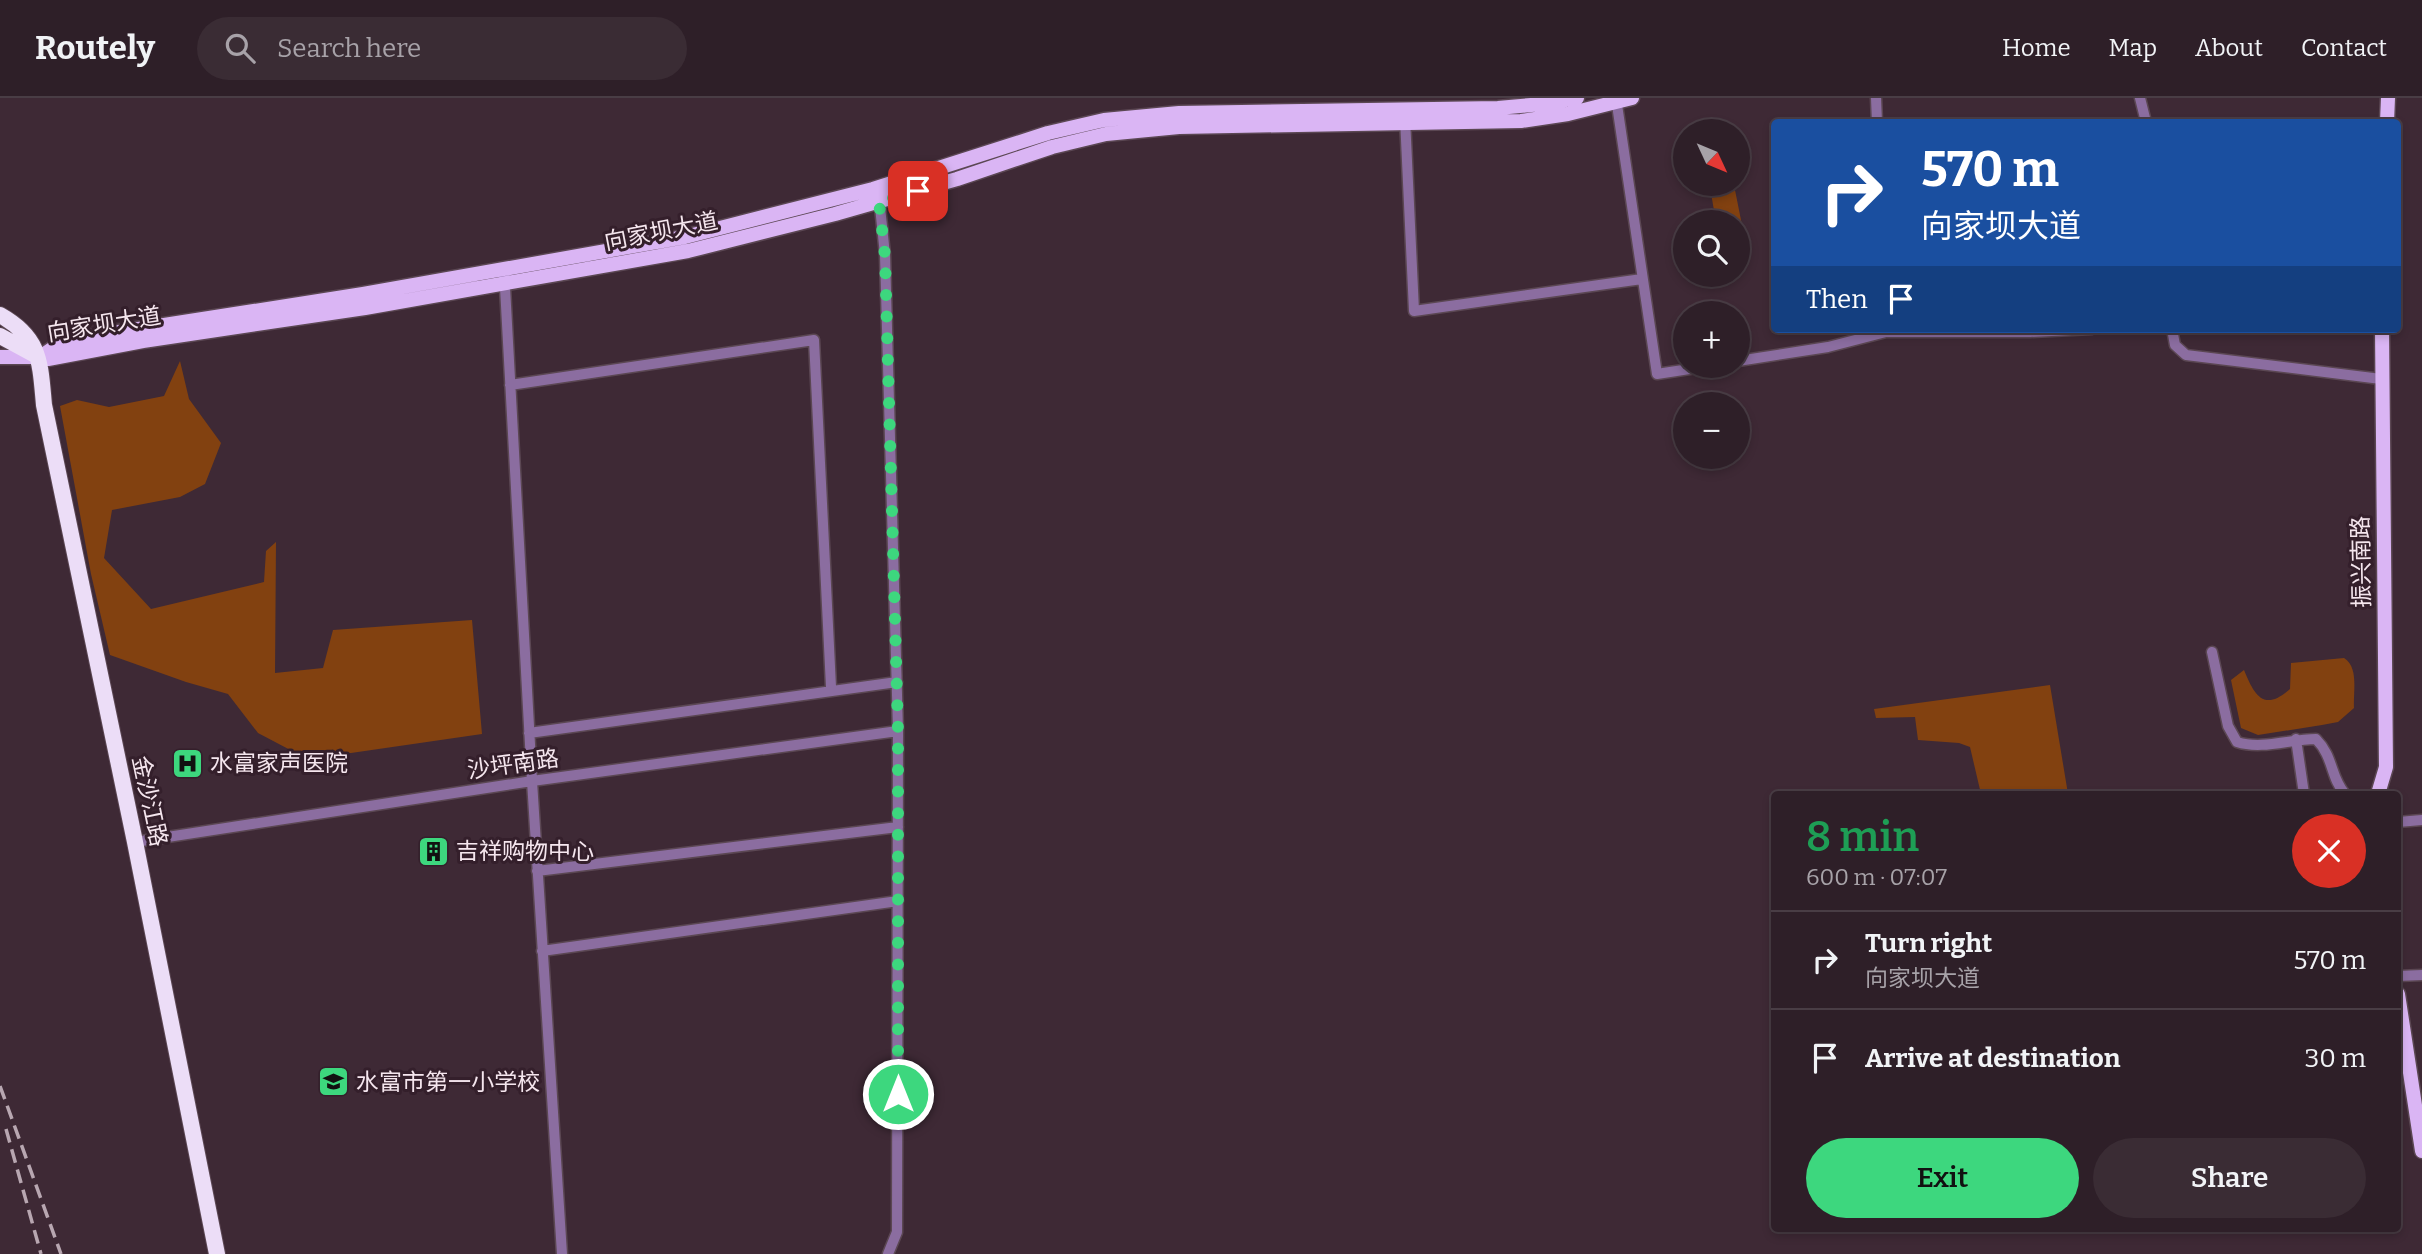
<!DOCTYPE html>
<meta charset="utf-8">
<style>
:root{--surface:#2e1f28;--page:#3a2c34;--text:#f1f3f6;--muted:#a7a2a8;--line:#493d45;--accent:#3dd77e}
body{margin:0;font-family:Bitter,"Noto Sans SC",serif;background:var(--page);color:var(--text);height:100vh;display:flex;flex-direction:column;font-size:26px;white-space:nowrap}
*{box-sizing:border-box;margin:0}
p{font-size:23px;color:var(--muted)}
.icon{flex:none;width:38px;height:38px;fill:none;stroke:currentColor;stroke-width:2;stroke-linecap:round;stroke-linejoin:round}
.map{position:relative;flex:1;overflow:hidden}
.details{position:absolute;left:1771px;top:693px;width:630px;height:441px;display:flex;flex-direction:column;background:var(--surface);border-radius:7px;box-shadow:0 4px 10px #0003,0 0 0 2px var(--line)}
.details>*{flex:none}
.guide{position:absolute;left:1771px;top:21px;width:630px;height:214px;border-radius:7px;box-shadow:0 4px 10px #0003,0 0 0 2px var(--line);background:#1a4fa0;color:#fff;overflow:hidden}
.needle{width:46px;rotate:134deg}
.buttons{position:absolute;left:1673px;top:21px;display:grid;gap:14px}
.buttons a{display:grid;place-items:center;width:77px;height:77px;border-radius:50%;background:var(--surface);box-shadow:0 4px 10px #0003,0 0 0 2px var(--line);font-size:35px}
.pin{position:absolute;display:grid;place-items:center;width:60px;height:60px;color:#fff;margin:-30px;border-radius:14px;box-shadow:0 4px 10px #0006}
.me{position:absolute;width:77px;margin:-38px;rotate:0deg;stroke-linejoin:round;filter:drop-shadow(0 0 5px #0008)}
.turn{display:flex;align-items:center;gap:24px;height:147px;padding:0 35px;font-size:32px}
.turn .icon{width:91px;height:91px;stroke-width:2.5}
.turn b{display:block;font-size:49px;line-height:60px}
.then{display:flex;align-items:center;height:66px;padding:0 35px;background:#0003;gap:14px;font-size:26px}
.round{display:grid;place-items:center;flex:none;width:74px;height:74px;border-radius:37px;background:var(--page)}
.summary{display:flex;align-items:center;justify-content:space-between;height:119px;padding:0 35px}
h1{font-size:42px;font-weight:600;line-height:52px;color:#1e9e55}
.button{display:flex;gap:14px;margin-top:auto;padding:14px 35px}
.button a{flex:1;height:80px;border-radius:42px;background:var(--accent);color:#111;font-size:28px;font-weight:600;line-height:80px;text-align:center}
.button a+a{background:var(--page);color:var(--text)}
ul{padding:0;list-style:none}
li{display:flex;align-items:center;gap:21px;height:98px;padding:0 35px;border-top:2px solid var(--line)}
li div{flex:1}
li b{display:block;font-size:26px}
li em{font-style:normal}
header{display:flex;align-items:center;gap:42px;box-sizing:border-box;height:98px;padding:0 35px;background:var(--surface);border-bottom:2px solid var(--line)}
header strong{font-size:33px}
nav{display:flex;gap:38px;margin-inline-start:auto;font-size:24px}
.search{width:490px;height:63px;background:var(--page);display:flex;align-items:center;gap:18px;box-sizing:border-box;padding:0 24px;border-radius:38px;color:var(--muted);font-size:26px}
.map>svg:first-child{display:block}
.green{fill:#824110}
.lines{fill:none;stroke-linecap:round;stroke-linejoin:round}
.minor-casing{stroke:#5b4753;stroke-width:13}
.major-casing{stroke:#5b4753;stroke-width:17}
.highway-casing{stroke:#5b4753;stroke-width:18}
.minor{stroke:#8b6da0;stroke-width:10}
.major{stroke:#dab5f4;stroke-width:14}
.highway{stroke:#ecddf7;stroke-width:16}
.rail{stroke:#b8a7b1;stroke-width:3.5;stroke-dasharray:14 7;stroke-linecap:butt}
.route{stroke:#3dd77e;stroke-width:12;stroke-dasharray:0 21.6}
.labels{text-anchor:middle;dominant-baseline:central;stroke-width:6;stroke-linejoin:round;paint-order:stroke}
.street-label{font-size:23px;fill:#f5e6ee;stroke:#341f2b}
.poi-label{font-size:23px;fill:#f5e6ee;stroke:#341f2b;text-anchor:start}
</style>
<header>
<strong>Routely</strong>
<div class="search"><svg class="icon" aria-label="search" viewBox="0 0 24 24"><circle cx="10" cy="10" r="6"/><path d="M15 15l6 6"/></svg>Search here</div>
<nav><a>Home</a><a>Map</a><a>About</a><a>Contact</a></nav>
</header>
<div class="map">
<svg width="2422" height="1156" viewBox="0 0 2422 1156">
<rect width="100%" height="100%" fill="#3e2935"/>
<!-- green -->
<path class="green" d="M1735,92l8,40 -5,1v-9h-22l-5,-29z
M180,263l9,38 32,44 -16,41 -25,13 -68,13 -8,48 47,51 113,-27 2,-31 10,-9 -1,131 48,-5 10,-38 139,-10 10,114 -131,19h-55l-38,-20 -30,-39 -42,-12 -76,-27 -19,-81 -31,-168 17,-6 32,7 55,-11z
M2344,560c15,9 9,34 10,50l-16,14 -16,3 -64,10 -17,-7 -10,-48 13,-10c10,24 19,43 46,19l1,-26z
M2050,587l18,109h-87l-11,-47 -11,-4 -41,-3 -3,-23 -39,1 -2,-9z"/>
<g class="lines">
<defs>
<path id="minor" d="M1616,0l41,276 52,-8
M1876,0l1,24
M2140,0l6,24
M1405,20l9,193 228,-32
M879,99l6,58 13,476 -1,501 -9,22
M504,171l28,512 30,473
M2172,231l3,16 11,10 195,24
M1738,263l90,-14 58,-15h144l62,-3
M510,287l304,-45 17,347
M2212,554l16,74 9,16c25,8 53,-3 79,-3 18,18 14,38 29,55
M529,635l368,-51
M2296,641l8,55
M2398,724l24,-2
M135,744l397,-61 366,-50
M537,773l361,-44
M542,853l356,-50
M2398,878l24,-1"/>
<path id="major" d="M2387,24l1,-24
M0,259h40l8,2 95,-18 222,-33 323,-57 147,-37 122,-35 95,-32 54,-13 73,-7 342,-6 47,-7 64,-16
M40,259l22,-15 38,-7 263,-41 322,-57 188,-48 175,-56 56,-13 75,-7 319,-5 44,-4 35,-6
M2378,696l8,-27 -4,-438
M2398,896l24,157"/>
<path id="highway" d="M0,217c41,23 40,47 44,90l91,437 82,412
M0,238l37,20"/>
</defs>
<!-- minor casing -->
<use href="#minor" class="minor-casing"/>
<!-- major casing -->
<use href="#major" class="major-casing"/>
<!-- highway casing -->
<use href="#highway" class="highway-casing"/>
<!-- minor -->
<use href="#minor" class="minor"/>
<!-- major -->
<use href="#major" class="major"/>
<!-- highway -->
<use href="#highway" class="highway"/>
<!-- rail -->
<path class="rail" d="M0,988l61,168
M6,1031l35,125"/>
</g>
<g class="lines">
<!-- route -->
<path class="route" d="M898,996v-363l-13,-475 -6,-54 39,-11"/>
</g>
<!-- icons -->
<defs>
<symbol id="hospital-square" viewBox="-11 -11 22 22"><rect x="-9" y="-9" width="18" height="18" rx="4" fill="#3dd77e" stroke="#341f2b"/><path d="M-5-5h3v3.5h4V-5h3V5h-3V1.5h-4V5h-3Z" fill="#111"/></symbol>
<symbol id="building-square" viewBox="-11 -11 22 22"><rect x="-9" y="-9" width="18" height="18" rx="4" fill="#3dd77e" stroke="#341f2b"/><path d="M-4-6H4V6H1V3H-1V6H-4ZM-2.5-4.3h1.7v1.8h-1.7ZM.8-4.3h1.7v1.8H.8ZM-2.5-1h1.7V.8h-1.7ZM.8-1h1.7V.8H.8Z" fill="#111"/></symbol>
<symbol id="school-square" viewBox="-11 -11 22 22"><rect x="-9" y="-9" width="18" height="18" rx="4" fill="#3dd77e" stroke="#341f2b"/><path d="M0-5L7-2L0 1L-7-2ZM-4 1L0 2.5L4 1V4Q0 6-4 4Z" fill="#111"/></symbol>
</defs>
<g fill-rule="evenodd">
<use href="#hospital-square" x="170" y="648" width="35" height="35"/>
<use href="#building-square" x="416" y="736" width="35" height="35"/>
<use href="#school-square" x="316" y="966" width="35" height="35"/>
</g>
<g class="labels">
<!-- street labels -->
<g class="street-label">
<text transform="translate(661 133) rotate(-11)">向家坝大道</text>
<text transform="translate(104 226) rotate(-9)">向家坝大道</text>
<text transform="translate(2361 464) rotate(-91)">振兴南路</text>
<text transform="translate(513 666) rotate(-8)">沙坪南路</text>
<text transform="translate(150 703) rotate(78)">金沙江路</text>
</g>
<!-- poi labels -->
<g class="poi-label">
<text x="210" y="665">水富家声医院</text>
<text x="456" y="753">吉祥购物中心</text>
<text x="356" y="984">水富市第一小学校</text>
</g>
</g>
</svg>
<div class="buttons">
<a><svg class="needle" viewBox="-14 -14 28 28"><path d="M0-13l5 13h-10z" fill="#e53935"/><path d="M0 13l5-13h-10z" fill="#a7a2a8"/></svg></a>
<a><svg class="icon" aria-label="search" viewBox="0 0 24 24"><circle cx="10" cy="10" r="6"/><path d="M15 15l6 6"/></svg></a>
<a>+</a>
<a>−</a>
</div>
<div class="pin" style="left:918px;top:93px;background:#d93025"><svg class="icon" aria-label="arrive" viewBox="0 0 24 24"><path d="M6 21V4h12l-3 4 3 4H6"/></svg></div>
<svg class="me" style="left:898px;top:996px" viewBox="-20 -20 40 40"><circle r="17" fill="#3dd77e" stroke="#fff" stroke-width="3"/><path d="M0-11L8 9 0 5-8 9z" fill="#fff"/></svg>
<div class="guide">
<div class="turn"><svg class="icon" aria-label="right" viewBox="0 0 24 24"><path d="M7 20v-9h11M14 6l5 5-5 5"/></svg><div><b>570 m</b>向家坝大道</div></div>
<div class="then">Then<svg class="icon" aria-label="arrive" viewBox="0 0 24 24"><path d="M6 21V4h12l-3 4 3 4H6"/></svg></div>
</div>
<section class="details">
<div class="summary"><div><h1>8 min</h1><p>600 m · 07:07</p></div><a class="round" style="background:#d93025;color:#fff"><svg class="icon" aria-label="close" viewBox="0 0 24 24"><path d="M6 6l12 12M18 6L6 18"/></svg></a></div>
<ul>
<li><svg class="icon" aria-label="right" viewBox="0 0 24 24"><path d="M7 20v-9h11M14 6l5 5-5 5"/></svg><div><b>Turn right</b><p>向家坝大道</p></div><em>570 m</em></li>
<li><svg class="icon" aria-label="arrive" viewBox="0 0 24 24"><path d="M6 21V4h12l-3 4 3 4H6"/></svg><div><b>Arrive at destination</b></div><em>30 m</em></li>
</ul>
<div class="button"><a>Exit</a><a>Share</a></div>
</section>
</div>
